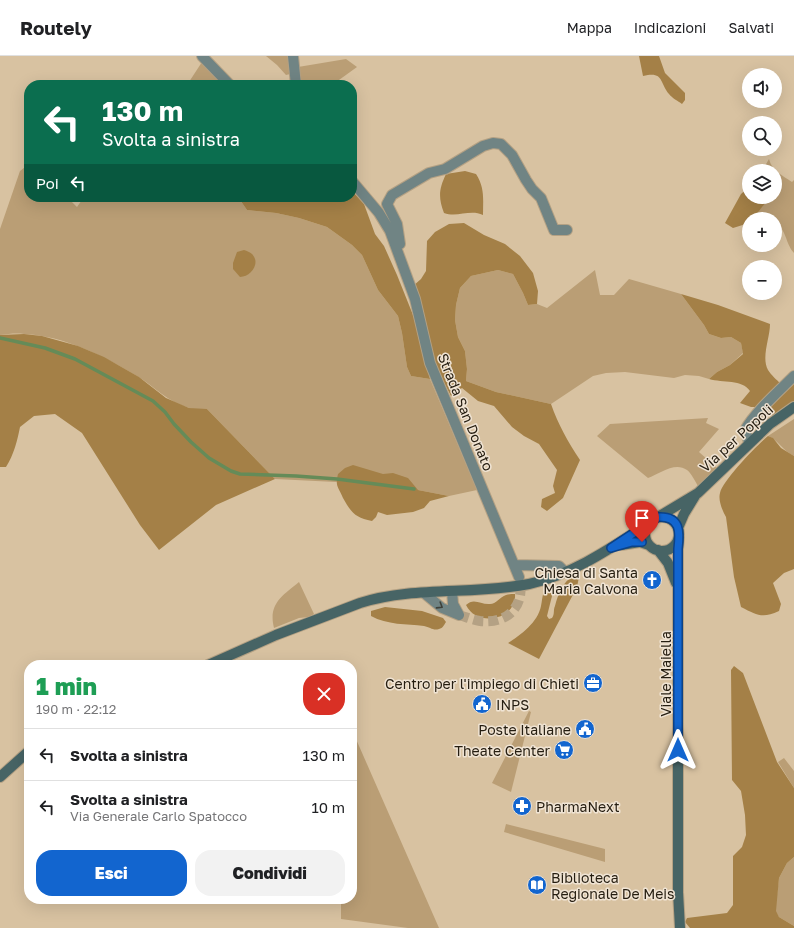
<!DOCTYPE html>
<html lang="it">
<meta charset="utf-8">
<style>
:root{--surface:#fff;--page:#f2f2f2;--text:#202124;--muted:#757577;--line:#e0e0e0;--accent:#1265cf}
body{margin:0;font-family:"Golos Text",sans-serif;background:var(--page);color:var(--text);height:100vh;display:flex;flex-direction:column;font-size:15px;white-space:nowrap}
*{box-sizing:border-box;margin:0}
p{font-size:13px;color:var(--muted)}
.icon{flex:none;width:22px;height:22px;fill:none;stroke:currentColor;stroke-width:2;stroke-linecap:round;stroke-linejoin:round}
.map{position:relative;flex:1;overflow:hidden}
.side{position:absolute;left:24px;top:604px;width:333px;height:244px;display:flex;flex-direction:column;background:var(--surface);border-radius:16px;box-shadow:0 4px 16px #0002}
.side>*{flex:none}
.guide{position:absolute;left:24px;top:24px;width:333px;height:122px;border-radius:16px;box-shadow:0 4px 16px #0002;background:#0b6e4f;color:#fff;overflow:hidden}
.fabs{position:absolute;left:742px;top:12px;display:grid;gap:8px}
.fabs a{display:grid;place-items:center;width:40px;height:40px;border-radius:50%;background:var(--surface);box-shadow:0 4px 16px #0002;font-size:20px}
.pin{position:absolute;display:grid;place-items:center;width:34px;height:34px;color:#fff;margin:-41px -17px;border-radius:50% 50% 50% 0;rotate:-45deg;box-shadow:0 0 4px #0007}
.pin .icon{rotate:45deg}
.me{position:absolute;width:44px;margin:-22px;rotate:0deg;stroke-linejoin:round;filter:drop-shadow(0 0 3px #0008)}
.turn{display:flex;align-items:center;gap:14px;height:84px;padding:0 12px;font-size:18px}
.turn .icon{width:52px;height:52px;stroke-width:2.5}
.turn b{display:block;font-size:28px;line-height:34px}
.then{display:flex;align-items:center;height:38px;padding:0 12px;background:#0003;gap:8px;font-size:15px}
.round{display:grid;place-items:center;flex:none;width:42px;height:42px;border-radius:16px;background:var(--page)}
.summary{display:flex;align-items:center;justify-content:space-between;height:68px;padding:0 12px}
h1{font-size:24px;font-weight:800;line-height:30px;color:#1e9e55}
.cta{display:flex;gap:8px;margin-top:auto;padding:8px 12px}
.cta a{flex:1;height:46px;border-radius:16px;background:var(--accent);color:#fff;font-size:16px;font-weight:800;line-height:46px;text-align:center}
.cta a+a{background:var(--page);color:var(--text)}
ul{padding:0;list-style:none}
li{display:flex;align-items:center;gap:12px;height:52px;padding:0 12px;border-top:1px solid var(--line)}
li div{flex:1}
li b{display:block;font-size:15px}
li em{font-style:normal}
header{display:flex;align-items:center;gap:24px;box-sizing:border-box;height:56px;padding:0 20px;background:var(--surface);border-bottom:1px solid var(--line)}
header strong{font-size:19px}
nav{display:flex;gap:22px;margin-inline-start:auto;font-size:14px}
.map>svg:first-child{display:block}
.green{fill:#ba9e75}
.forest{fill:#a48047}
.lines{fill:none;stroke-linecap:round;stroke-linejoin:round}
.stream{stroke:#658b58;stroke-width:3.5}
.minor-tunnel{stroke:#b4a184;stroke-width:10;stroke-dasharray:10 5;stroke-linecap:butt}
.minor-casing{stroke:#b4a184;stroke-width:12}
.secondary-casing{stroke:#b4a184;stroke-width:12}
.minor{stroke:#708484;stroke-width:10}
.secondary{stroke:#476465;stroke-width:10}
.oneway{stroke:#3f4139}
.route-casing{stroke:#0c4287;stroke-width:10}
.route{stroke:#1265cf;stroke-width:7}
.labels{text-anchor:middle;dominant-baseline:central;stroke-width:3;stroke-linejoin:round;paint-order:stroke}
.street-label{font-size:14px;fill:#251d10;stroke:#f0e4d4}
.poi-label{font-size:14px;fill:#251d10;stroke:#f0e4d4;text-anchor:end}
</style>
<header>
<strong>Routely</strong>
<nav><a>Mappa</a><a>Indicazioni</a><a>Salvati</a></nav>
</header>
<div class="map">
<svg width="794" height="872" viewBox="0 0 794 872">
<rect width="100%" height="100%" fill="#d8c2a1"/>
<!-- green -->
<path class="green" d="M266,0h22l2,18 -4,1 -9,-10z
M346,3l11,8 -25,18h-31l-3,-18z
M202,6l22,23h-37z
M769,103c3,12 13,16 23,23l2,-2v73c-9,-10 -7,-23 -19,-31v-3h-22l16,-22h6v-26h-13z
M29,108v33h38l10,10 7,-10h154l9,13 29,3 23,5 28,9 25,18 10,10 16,35 20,26 4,17 5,34 4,9 19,3 47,111 -28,6 -31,-6 -82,-8 -61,-3 -68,-70c-6,0 -13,1 -18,-1 -21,-6 -34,-21 -52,-32 -34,-20 -72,-40 -113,-42 -8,-1 -16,0 -24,1v-106l20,-58z
M498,214l15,4 10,19 5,12 9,-1 10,4 48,-38 5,25h14l15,-16 52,15 23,31 5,9 12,4 10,-1 10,6 2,10 -13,12 -13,7 -8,7 -10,-3 -14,-1 -11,3 -49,-6 -19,1 -13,3 -42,28 -55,-12 -30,-11 1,-12 -2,-18 -7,-14 -3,-17 1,-15 4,-17 11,-12z
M708,362l-2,5 13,6 -20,23 18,16 -19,18c-3,-5 -7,-13 -11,-16 -12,-9 -28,4 -39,8l-51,-42 13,-12z
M794,363v37c-11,-5 -17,-17 -26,-20z
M299,526l15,32 -5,3 -10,1 -25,10c-6,-24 8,-32 25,-46z
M529,655l2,1 -20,80 -19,-9z
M352,674l87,198h-31l-67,-9v-20h11z
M784,702l10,13v17l-16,-26z
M506,768l99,25v13l-101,-30z
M794,801v69l-15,-9 -4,-6 4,-33 8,-15z"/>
<!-- forest -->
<path class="forest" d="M639,0h20l6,17 20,20v7l-3,4c-4,-3 -10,-6 -13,-10 -10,-12 -5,-23 -26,-18z
M465,115l11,3c9,14 7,25 7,41 -13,-6 -26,3 -39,-2 -6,-16 -5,-24 2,-39z
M749,131v10l20,1 -16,21h-4v4l-16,5 -8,-5 16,-29z
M352,135l12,13 11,30 9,12 13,29 20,50 13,54 -19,-3 -4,-9 -5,-34 -4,-17 -20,-26 -16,-35 -10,-10 -25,-18 -28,-9 -23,-5 -29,-3 -9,-13h114z
M464,167l20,12 21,9 15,12 13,17 5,18 -1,13 -9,1 -5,-12 -10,-19 -15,-4 -27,6 -11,12 -4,17 -1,15 3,17 7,14 2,18 -1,12 30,11 55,12c7,20 17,38 29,56l-17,38 -16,13 -6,-4 1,-8 13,-6 -2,-7 4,-16 -18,-26 -15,-8 -12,-9 -18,-21 -16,-5 -16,-13 -11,8 -17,-33 -21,-77 8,-7 5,-8 1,-30 8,-9 14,-8z
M244,194c3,1 6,2 8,4 9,9 -1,23 -12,23l-7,-8v-6l4,-11z
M681,238l37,11 52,19c0,14 -9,33 -2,46 3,5 9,10 13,14l-22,23h-8l-11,-4 10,-12c-8,-12 -27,-8 -41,-12l8,-7 13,-7 13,-11 -2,-11 -10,-6 -10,1 -12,-4 -5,-9z
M24,278l18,2 36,10 26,11 35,20 27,21 23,10 18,1 68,70 -59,26 -57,45 -19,-25 -58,-92 -27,-19 -21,2 -14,11c-3,15 -6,27 -14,40h-6v-132z
M794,327v20l-23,14c-11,-9 16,-28 23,-34z
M768,380l5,2 8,10 13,8v113l-10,4 -11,10 8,21 -2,7c-17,8 -22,4 -38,-4l-7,-30 -8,-60c-4,-7 -8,-17 -6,-24 3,-13 37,-48 48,-57z
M353,409l30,9 10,-1 15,5 10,12 31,6 -19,5 -6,7 -11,4 -26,3 -9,-3 -2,5 -4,4c-17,-3 -21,-9 -29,-23 -5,-12 -8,-11 -5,-24l7,-6z
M574,520l5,1 -2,10 -38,72 -31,-16c13,-8 30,-21 33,-37 1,-5 1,-9 3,-15l4,-2h4v7l-5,20 2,3 3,-1c3,-4 1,-8 3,-12 3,-12 8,-25 19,-30z
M515,538c2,26 -38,34 -49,11 8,-8 15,0 24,-1 6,0 10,-7 16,-9 2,-1 6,-1 9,-1z
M385,551l37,4 21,7 3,4c-2,3 -3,6 -7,7 -6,2 -9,-2 -15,-3 -17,-2 -37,-1 -53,-10v-5z
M734,610l9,7 34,89 17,26v69l-7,6 -8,15 -3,33 3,6 15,9v2h-104l-5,-6 2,-4 40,-5 6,-8v-49l9,-9 4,-12 -1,-20 -4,-24 -9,-11 -1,-110z"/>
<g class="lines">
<!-- stream -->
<path class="stream" d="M0,282l45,10 30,11 78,42 12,11 9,12 17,18 18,16 22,13 9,3 56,2 41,3 77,10"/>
<!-- minor-tunnel -->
<path class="minor-tunnel" d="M459,559c7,2 14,5 21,6 29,3 46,-16 39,-44"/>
<defs>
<path id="minor" d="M202,0l28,29
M293,0l3,29
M352,125l27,32 11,18 25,68 15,64 89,214
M400,188l-3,-20 -10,-20 5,-9 37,-22 16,-4 38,-23 10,-3 8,1 11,11 14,25 6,9 9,9 13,32h13
M749,386l-4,-12c10,-18 34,-39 49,-54
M515,509l44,1 6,6
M452,535l1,13 6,11
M424,537l18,15 17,7"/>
<path id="secondary" d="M645 478a17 17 0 1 1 34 0a17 17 0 1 1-34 0Z
M658,461l40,-24 72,-69 24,-17
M678,472l6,-14 11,-18
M679,481l-1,12v343l2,36
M621,489l19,-3 9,3
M658,494l10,13 8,20
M208,609l68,-30 84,-32c54,-17 113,-8 169,-19 43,-9 82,-36 119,-60
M0,721l29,-26"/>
</defs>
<!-- minor casing -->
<use href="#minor" class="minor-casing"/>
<!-- secondary casing -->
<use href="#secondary" class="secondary-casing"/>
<!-- minor -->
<use href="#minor" class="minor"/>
<!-- secondary -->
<use href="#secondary" class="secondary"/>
</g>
<!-- one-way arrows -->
<defs><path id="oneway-chevron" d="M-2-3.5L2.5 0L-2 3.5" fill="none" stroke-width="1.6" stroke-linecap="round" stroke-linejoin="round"/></defs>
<use class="oneway" href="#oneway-chevron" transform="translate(440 550) rotate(32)"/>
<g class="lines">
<defs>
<path id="route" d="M642,486h-10l-21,6 47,-31c23,-1 22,15 20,32v201"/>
</defs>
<!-- route casing -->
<use href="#route" class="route-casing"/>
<!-- route -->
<use href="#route" class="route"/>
</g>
<!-- icons -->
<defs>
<symbol id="church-disc" viewBox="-11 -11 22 22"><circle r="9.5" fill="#1265cf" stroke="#f0e4d4"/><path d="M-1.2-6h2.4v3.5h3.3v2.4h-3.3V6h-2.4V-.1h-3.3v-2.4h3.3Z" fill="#fff"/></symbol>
<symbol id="office-disc" viewBox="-11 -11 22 22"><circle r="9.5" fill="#1265cf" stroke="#f0e4d4"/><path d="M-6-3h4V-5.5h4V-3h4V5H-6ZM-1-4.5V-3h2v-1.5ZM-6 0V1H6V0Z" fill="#fff"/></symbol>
<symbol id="civic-disc" viewBox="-11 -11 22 22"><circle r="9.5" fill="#1265cf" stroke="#f0e4d4"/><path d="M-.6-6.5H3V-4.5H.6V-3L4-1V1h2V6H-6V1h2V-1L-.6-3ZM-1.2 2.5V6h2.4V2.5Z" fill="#fff"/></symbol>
<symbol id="supermarket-disc" viewBox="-11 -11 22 22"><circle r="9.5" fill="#1265cf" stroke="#f0e4d4"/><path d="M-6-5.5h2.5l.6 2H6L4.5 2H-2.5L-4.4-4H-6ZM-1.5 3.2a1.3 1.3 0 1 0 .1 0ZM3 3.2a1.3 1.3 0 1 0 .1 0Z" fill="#fff"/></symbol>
<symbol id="pharmacy-disc" viewBox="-11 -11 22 22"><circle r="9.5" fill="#1265cf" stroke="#f0e4d4"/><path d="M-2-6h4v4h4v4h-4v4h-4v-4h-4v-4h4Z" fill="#fff"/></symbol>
<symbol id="library-disc" viewBox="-11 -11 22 22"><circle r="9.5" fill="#1265cf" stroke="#f0e4d4"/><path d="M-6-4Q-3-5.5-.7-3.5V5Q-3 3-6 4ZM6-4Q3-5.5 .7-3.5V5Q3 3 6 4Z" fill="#fff"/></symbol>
</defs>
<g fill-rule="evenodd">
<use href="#church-disc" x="641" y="513" width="22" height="22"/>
<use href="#office-disc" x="582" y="616" width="22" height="22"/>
<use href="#civic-disc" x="471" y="637" width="22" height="22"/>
<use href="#civic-disc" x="574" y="662" width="22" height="22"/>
<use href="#supermarket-disc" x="553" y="683" width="22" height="22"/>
<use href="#pharmacy-disc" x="511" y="739" width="22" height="22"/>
<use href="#library-disc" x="526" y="818" width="22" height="22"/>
</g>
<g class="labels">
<!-- street labels -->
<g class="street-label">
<text transform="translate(466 356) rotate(68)">Strada San Donato</text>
<text transform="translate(736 382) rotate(-42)">Via per Popoli</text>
<text transform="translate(665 618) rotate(-90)">Viale Maiella</text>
</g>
<!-- poi labels -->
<g class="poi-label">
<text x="638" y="516">Chiesa di Santa<tspan x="638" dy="16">Maria Calvona</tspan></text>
<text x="579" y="627">Centro per l'impiego di Chieti</text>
<text x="496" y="648" text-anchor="start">INPS</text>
<text x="571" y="673">Poste Italiane</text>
<text x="550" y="694">Theate Center</text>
<text x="536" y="750" text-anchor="start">PharmaNext</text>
<text x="551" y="821" text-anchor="start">Biblioteca<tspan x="551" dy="16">Regionale De Meis</tspan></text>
</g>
</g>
</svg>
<div class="fabs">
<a><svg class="icon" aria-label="sound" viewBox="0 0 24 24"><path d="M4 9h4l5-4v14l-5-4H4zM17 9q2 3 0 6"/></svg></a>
<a><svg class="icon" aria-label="search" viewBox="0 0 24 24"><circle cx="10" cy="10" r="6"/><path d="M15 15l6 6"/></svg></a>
<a><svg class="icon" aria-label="layers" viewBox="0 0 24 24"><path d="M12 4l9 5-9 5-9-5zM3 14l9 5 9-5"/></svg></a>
<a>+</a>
<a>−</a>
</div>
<div class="pin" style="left:642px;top:486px;background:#d93025"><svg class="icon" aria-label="arrive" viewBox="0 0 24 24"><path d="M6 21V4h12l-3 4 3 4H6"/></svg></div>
<svg class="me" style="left:678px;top:694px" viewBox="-20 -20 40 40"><path d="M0-17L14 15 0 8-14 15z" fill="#1265cf" stroke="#fff" stroke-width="4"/></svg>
<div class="guide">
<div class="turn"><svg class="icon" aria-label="left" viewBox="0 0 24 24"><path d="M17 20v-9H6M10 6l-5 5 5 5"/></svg><div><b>130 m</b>Svolta a sinistra</div></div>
<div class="then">Poi<svg class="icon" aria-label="left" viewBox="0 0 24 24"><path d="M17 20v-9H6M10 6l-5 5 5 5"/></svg></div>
</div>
<section class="side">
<div class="summary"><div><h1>1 min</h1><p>190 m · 22:12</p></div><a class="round" style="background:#d93025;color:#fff"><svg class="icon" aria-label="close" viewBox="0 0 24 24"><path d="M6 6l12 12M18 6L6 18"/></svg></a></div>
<ul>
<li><svg class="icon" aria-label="left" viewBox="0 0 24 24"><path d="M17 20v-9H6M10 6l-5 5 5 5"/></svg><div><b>Svolta a sinistra</b></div><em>130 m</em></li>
<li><svg class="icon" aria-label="left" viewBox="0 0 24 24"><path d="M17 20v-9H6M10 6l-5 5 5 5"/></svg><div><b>Svolta a sinistra</b><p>Via Generale Carlo Spatocco</p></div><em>10 m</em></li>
</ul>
<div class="cta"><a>Esci</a><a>Condividi</a></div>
</section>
</div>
